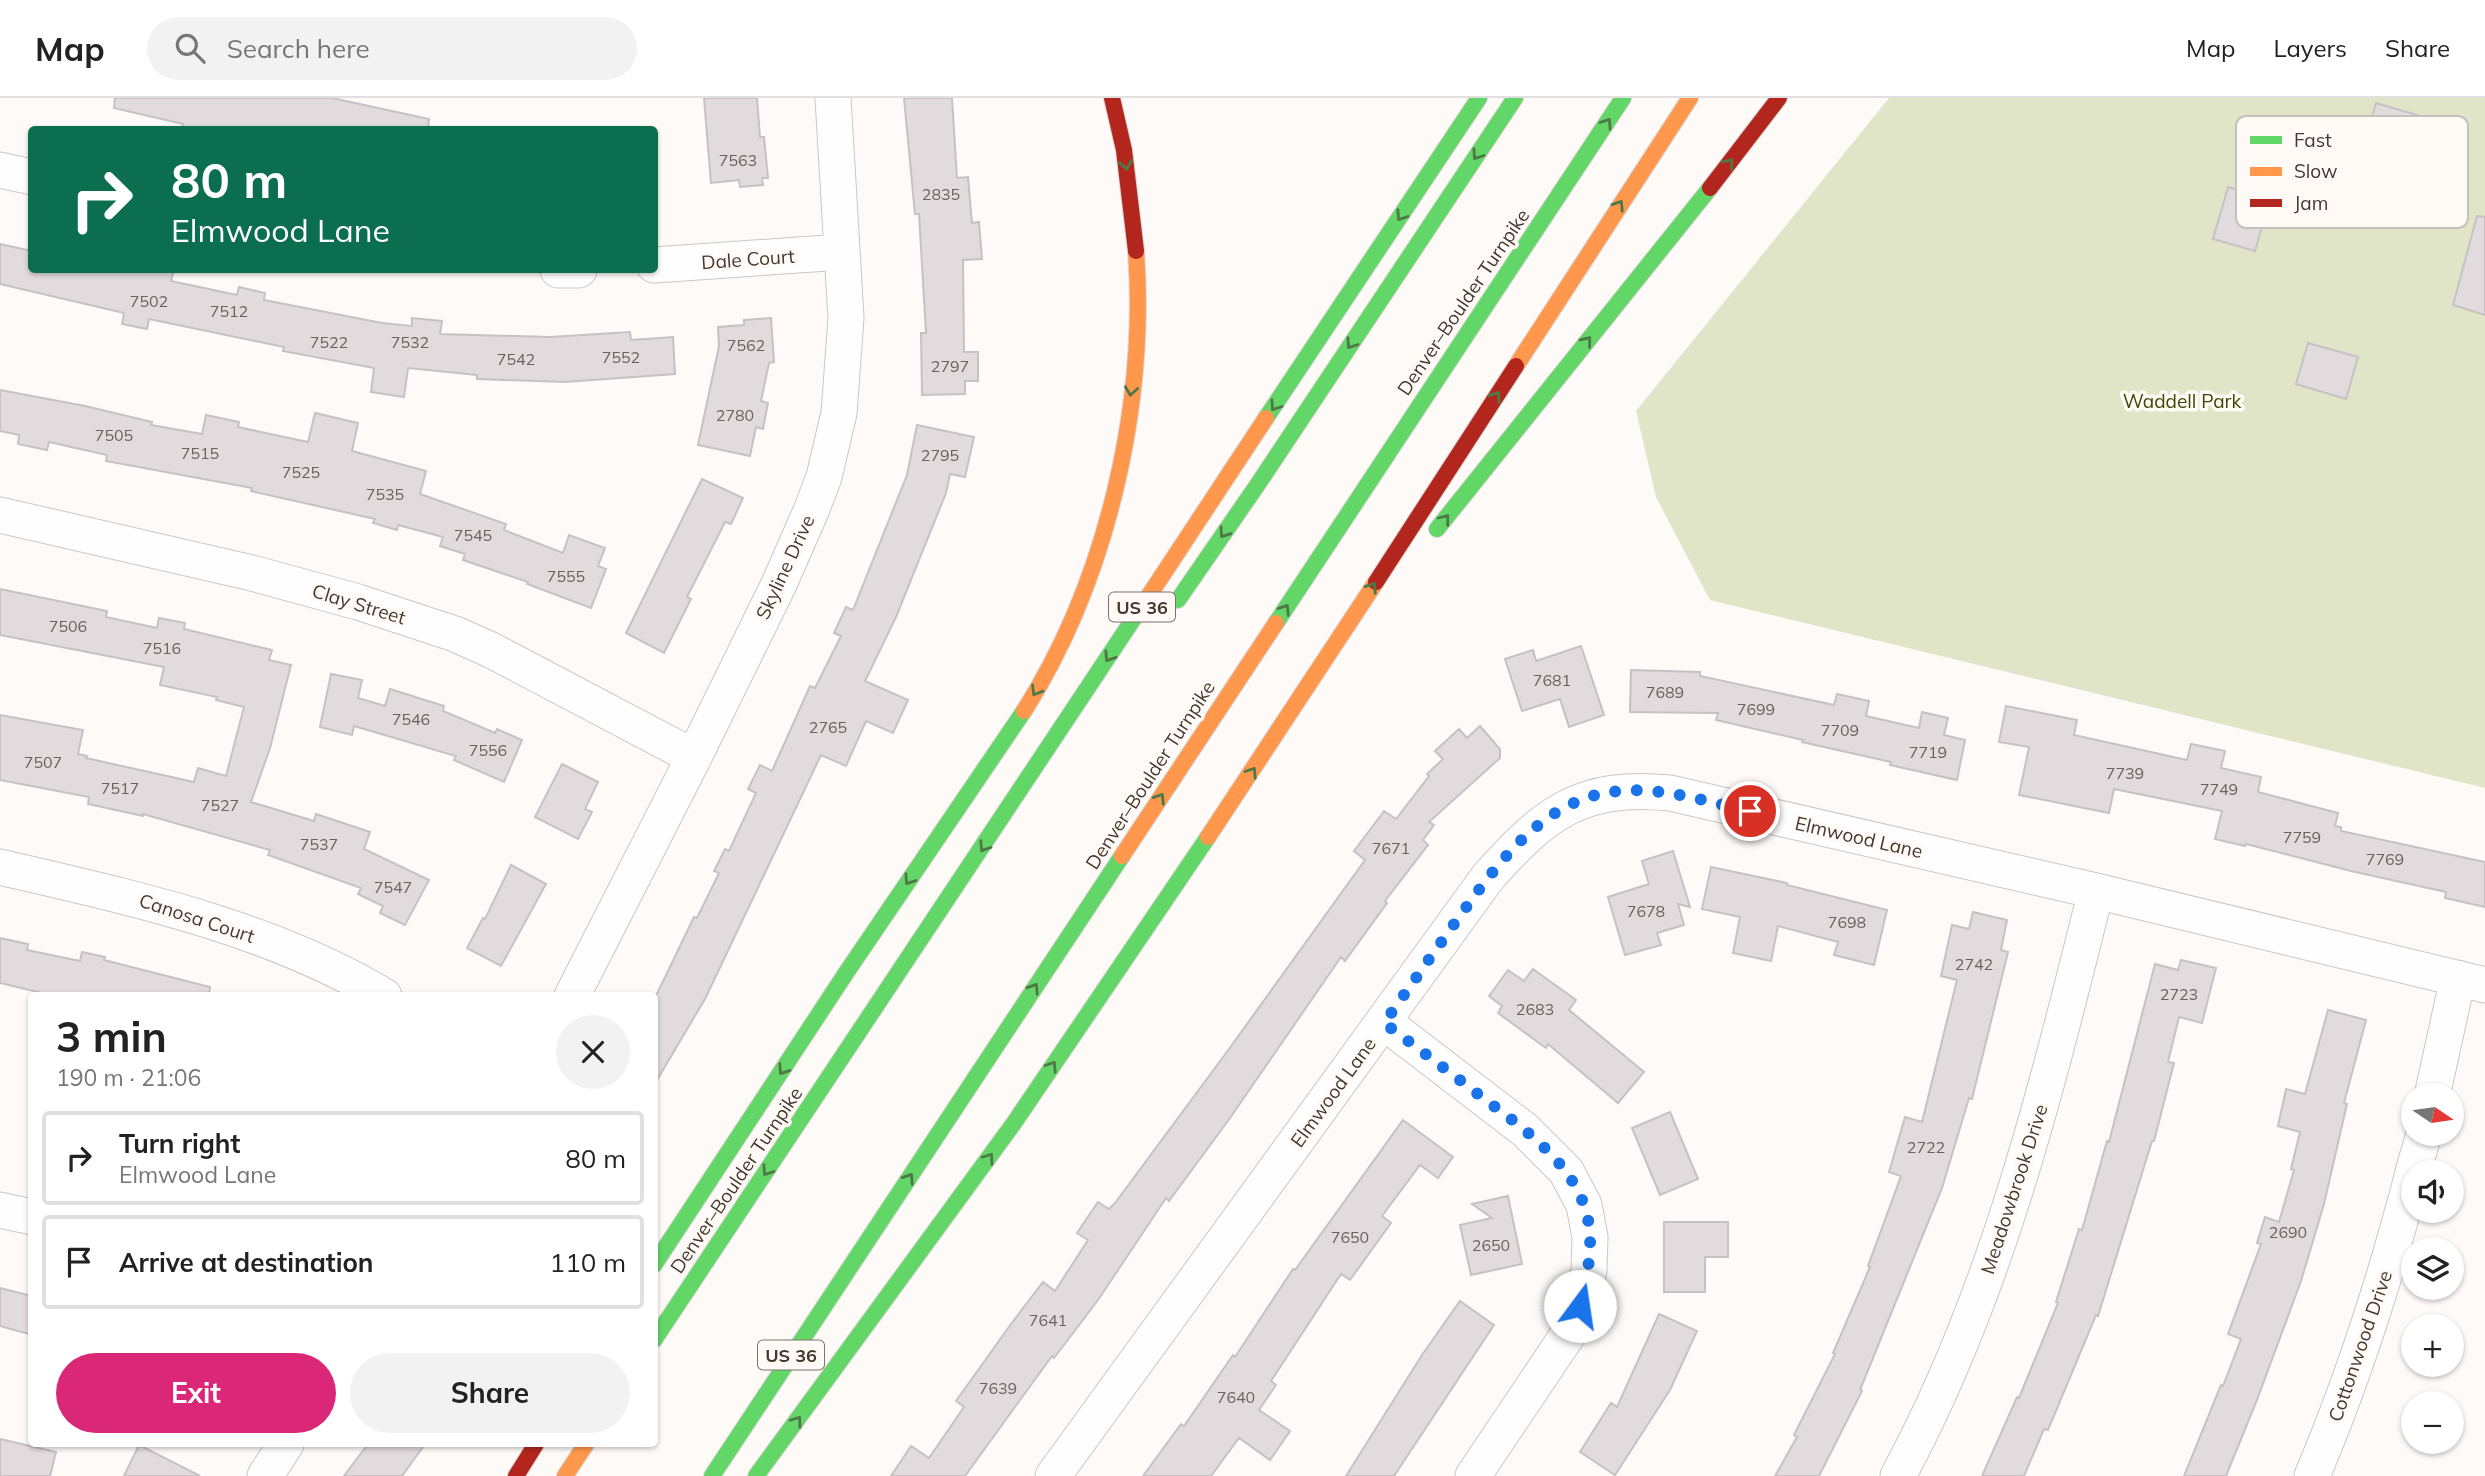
<!DOCTYPE html>
<meta charset="utf-8">
<style>
:root{--surface:#fff;--page:#f2f2f2;--text:#222;--muted:#767676;--line:#e0e0e0;--accent:#db2777}
body{margin:0;font-family:Mulish,sans-serif;background:var(--page);color:var(--text);height:100vh;display:flex;flex-direction:column;font-size:26px;white-space:nowrap}
*{box-sizing:border-box;margin:0}
p{font-size:23px;color:var(--muted)}
.icon{flex:none;width:38px;height:38px;fill:none;stroke:currentColor;stroke-width:2;stroke-linecap:round;stroke-linejoin:round}
.map{position:relative;flex:1;overflow:hidden}
.panel{position:absolute;left:28px;top:894px;width:630px;height:455px;display:flex;flex-direction:column;background:var(--surface);border-radius:7px;box-shadow:0 2px 5px #0004}
.panel>*{flex:none}
.top-card{position:absolute;left:28px;top:28px;width:630px;height:147px;border-radius:7px;box-shadow:0 2px 5px #0004;background:#0b6e4f;color:#fff;overflow:hidden}
.needle{width:46px;rotate:103deg}
.controls{position:absolute;left:2401px;top:985px;display:grid;gap:14px}
.controls a{display:grid;place-items:center;width:63px;height:63px;border-radius:50%;background:var(--surface);box-shadow:0 2px 5px #0004;font-size:35px}
.pin{position:absolute;display:grid;place-items:center;width:60px;height:60px;color:#fff;margin:-30px;border:4px solid #fff;border-radius:50%;box-shadow:0 2px 7px #0007}
.me{position:absolute;width:77px;margin:-38px;rotate:14deg;stroke-linejoin:round;filter:drop-shadow(0 0 5px #0008)}
.turn{display:flex;align-items:center;gap:24px;height:147px;padding:0 28px;font-size:32px}
.turn .icon{width:91px;height:91px;stroke-width:2.5}
.turn b{display:block;font-size:49px;line-height:60px}
.round{display:grid;place-items:center;flex:none;width:74px;height:74px;border-radius:37px;background:var(--page)}
.head{display:flex;align-items:center;justify-content:space-between;height:119px;padding:0 28px}
h1{font-size:42px;font-weight:700;line-height:52px}
.primary-button{display:flex;gap:14px;margin-top:auto;padding:14px 28px}
.primary-button a{flex:1;height:80px;border-radius:42px;background:var(--accent);color:#fff;font-size:28px;font-weight:700;line-height:80px;text-align:center}
.primary-button a+a{background:var(--page);color:var(--text)}
ul{padding:0;list-style:none}
li{display:flex;align-items:center;gap:21px;height:94px;margin:0 14px 10px;padding:0 14px;border:4px solid var(--line);border-radius:7px}
li div{flex:1}
li b{display:block;font-size:26px}
li em{font-style:normal}
header{display:flex;align-items:center;gap:42px;box-sizing:border-box;height:98px;padding:0 35px;background:var(--surface);border-bottom:2px solid var(--line)}
header strong{font-size:33px}
nav{display:flex;gap:38px;margin-inline-start:auto;font-size:24px}
.search{width:490px;height:63px;background:var(--page);display:flex;align-items:center;gap:18px;box-sizing:border-box;padding:0 24px;border-radius:38px;color:var(--muted);font-size:26px}
.map>svg:first-child{display:block}
.green{fill:#e0e5c8}
.building{fill:#e2dbde;stroke:#c7c1c3;stroke-width:2}
.lines{fill:none;stroke-linecap:round;stroke-linejoin:round}
.street-casing{stroke:#cdc7c2;stroke-width:37}
.fast-casing{stroke:#d8d6d3;stroke-width:18}
.slow-casing{stroke:#d8d6d3;stroke-width:18}
.jam-casing{stroke:#d8d6d3;stroke-width:18}
.street{stroke:#fffefe;stroke-width:35}
.fast{stroke:#63d668;stroke-width:16}
.slow{stroke:#ff974d;stroke-width:16}
.jam{stroke:#b3261e;stroke-width:16}
.oneway{stroke:#4f7847}
.route{stroke:#1a73e8;stroke-width:12;stroke-dasharray:0 21.6}
.labels{text-anchor:middle;dominant-baseline:central;stroke-width:7;stroke-linejoin:round;paint-order:stroke}
.number-label{font-size:16px;fill:#6a625c}
.shield{fill:#fffaf6;stroke:#7b736c;stroke-width:2}
.shield-label{font-size:18px;font-weight:bold;fill:#423931}
.street-label{font-size:19px;fill:#423931;stroke:#fffaf6}
.park-label{font-size:19px;fill:#3e4702;stroke:#fffaf6}
.key{fill:#fffaf6;stroke:#c6c0bb;stroke-width:2}
.key-label{font-size:19px;fill:#423931}
</style>
<header>
<strong>Map</strong>
<div class="search"><svg class="icon" aria-label="search" viewBox="0 0 24 24"><circle cx="10" cy="10" r="6"/><path d="M15 15l6 6"/></svg>Search here</div>
<nav><a>Map</a><a>Layers</a><a>Share</a></nav>
</header>
<div class="map">
<svg width="2485" height="1378" viewBox="0 0 2485 1378">
<rect width="100%" height="100%" fill="#fdfaf8"/>
<!-- green -->
<path class="green" d="M1889,0h596v690l-775,-188 -54,-103 -20,-86z"/>
<!-- building -->
<path class="building" d="M115,0h217l97,21 -1,11h-246l1,-6 -69,-16z
M704,0h53l3,39h4l4,41h-6l1,7 -23,2 -1,-7 -28,3z
M904,0h48l5,80 11,-1 4,46 7,-1 3,37 -19,1 1,92h14v29h-13v13l-43,1 -1,-62h5l-7,-119h-4z
M2376,5l51,15 -12,42 -51,-15z
M2228,89l42,11 -15,53 -42,-12z
M2477,118l8,1v98l-32,-10z
M0,146l32,7v19h142l-3,11 66,14 2,-8 26,6 -1,7 118,23 30,3v-8l30,3 -2,13 110,3 80,-5 1,8 42,-3 2,37 -110,8 -88,-3v-4l-69,-7 -4,29 -33,-5 3,-24 -91,-17 1,-4 -135,-28 -2,10 -25,-5 2,-11 -124,-29z
M771,220l3,44 -5,1 -8,38 7,2 -5,26 -7,-2 -6,29 -52,-11 21,-99 -1,-19 26,-2v-5z
M2308,245l50,14 -12,42 -50,-15z
M0,292l85,16 67,16 -1,3 51,9 4,-19 33,7 -1,5 70,15 7,-29 43,10 -6,28 74,20 -6,23 86,30 -2,6 59,23 6,-18 36,13 -7,18 8,3 -15,39 -64,-24 1,-2 -65,-22 2,-6 -25,-8 3,-9 -45,-12 -1,5 -24,-7 2,-4 -124,-28 1,-3 -146,-27 1,-6 -58,-13 -2,8 -29,-6 1,-9 -19,-4z
M917,327l57,12 -9,40 -15,-3 -4,19 -50,124 -31,64 43,19 -15,33 -27,-12 -20,45 -25,-11 -116,244 -51,86v-85l40,-83 3,1 22,-45 -5,-2 11,-22 4,2 27,-58 -8,-4 12,-24 12,6 38,-85 5,2 26,-52 -7,-3 12,-26 7,3 54,-135z
M702,381l41,19 -12,26 -6,-2 -38,75 4,2 -27,54 -38,-20z
M0,491l107,22 -1,6 51,11 2,-10 26,5 -1,6 88,21 -3,10 22,5 -21,83 -19,54 63,19 2,-7 54,18 -6,17 65,31 -24,45 -25,-12 3,-7 -25,-12 3,-6 -93,-33 2,-5 -127,-36v2l-55,-12 1,-7 -89,-17v-65l83,15 -5,24 9,2 -1,2 108,24 4,-14 28,8 18,-69 -28,-7 1,-3 -57,-12 4,-18 -164,-32z
M1581,548l23,69 -35,12 -9,-28 -38,12 -17,-52 28,-9 3,11z
M1631,572l69,2v4l134,29 3,-11 32,7 -3,15 53,12 3,-16 26,6 -4,17 21,5 -8,40 -67,-15 1,-3 -89,-20 1,-2 -87,-20 2,-7 -88,-1z
M331,576l31,6 -4,18 27,8 5,-17 54,17 -1,5 52,22 2,-4 25,11 -18,42 -50,-22 2,-4 -102,-30 -2,9 -32,-8z
M2006,608l71,14 -3,15 113,25 4,-16 34,7 -4,17 40,9 -3,15 80,21 -3,13 6,1v4l144,31v45l-40,-9 1,-6 -95,-21 -105,-27 -1,2 -30,-7 7,-28 -108,-22 -5,24 -90,-18 10,-48 -30,-5z
M1480,628l20,23v9l-71,64 5,3 -11,15 5,5 -43,56 2,2 -42,58 -4,-4 -111,161 -61,83 -3,-3 -68,102 -44,58 -2,-2 -87,120h-74l20,-30 18,12 35,-51 -8,-6 55,-77 32,-42 12,9 33,-51 -11,-7 21,-31 11,7 6,-6 114,-154 136,-189 -11,-9 30,-40 12,8 33,-43 -2,-2 16,-15 -8,-8 24,-22 8,9z
M562,666l36,18 -13,27 7,3 -14,27 -43,-22z
M1673,753l17,56 -12,-3 6,21 -27,8 4,12 -36,10 -17,-58 41,-13 -7,-23z
M511,767l35,19 -45,82 -34,-18 16,-30 2,1z
M1711,769l76,16v2l100,25 -13,55 -40,-10 4,-13 -60,-16 -7,35 -38,-8 7,-36 -38,-8z
M1973,814l34,8 -6,30 7,2 -36,147 -3,-1 -27,90 -82,202 2,1 -43,85h-44l22,-39 -3,-2 41,-81 -2,-1 37,-86 -2,-1 33,-90 -12,-4 16,-55 17,5 35,-142 -16,-4 11,-51 17,4z
M0,840l28,6 -1,6 53,11 2,-9 23,5 -1,3 106,27 -1,9h-155l-54,-13z
M2181,862l35,8 -14,55 -23,-6 -11,45 6,1 -20,78h-2l-54,175 -2,-1 -48,115 -4,-1 -20,47h-42l35,-79 2,1 39,-95 -2,-1 23,-73 3,1 25,-89 2,1 46,-178 23,6z
M1533,871l43,31 -7,10 75,62 -26,31 -70,-59 -2,4 -48,-35 4,-7 -13,-10 19,-26 16,11z
M2328,912l38,10 -22,83 3,1 -23,100 -23,77 -44,119 -31,76h-42l37,-91 2,1 18,-47 -13,-5 33,-90 -4,-1 8,-26 14,5 15,-52 -3,-1 9,-37 -22,-6 8,-37 19,5z
M1670,1014l28,67 -38,16 -28,-67z
M1403,1022l50,37 -15,21 -18,-13 -38,51 9,7 -41,57 -9,-6 -70,107 5,4 -17,25 31,21 -20,29 -31,-22 -28,38h-68l38,-52 3,2 49,-71 2,2 58,-88 2,1z
M1508,1098l14,68 -51,11 -11,-50 32,-7 -20,-14z
M1664,1124h64v35h-23v35h-41z
M0,1190l32,8v39l-32,-9z
M1460,1203l34,24 -100,151h-48l76,-121z
M1659,1216l38,17 -27,59 -55,85 -35,-23 31,-49 6,4z
M0,1341l56,13 -6,24h-50z
M368,1346h57l-23,32h-58z
M139,1347l61,31h-76z"/>
<g class="lines">
<defs>
<path id="street" d="M0,72l32,7
M654,167l188,-13
M558,172h21
M0,417l252,58 106,29 97,32 36,16 203,107
M0,769c132,31 266,59 384,129
M572,898l122,-239 85,-173 32,-73 13,-34 15,-64 7,-95 -13,-220
M1384,924l141,108 41,41 18,34 6,32 -1,33 -9,36 -13,30 -94,140
M2432,998l26,-118
M2413,1074l11,-38
M0,1112l32,7
M265,1378l21,-32
M1053,1378l435,-599c57,-64 93,-93 182,-84l426,98 389,94
M1898,1378c99,-183 148,-385 198,-585
M2312,1378c42,-99 74,-199 101,-303"/>
<path id="fast" d="M1266,320l213,-320
M1437,431l273,-341
M1178,502l80,-116 257,-386
M1276,525l347,-525
M654,1167l192,-292 178,-262
M654,1242l494,-743
M712,1378l410,-620
M756,1378l258,-353 194,-286"/>
<path id="slow" d="M1516,268l174,-268
M1148,499l118,-179
M1024,613c83,-131 123,-305 112,-460
M1208,739l168,-255
M1122,758l154,-233
M565,1378l21,-32"/>
<path id="jam" d="M1112,0l12,52 12,101
M1710,90l69,-90
M1376,484l140,-216
M516,1378l20,-32"/>
</defs>
<!-- street casing -->
<use href="#street" class="street-casing"/>
<!-- fast casing -->
<use href="#fast" class="fast-casing"/>
<!-- slow casing -->
<use href="#slow" class="slow-casing"/>
<!-- jam casing -->
<use href="#jam" class="jam-casing"/>
<!-- street -->
<use href="#street" class="street"/>
<!-- fast -->
<use href="#fast" class="fast"/>
<!-- slow -->
<use href="#slow" class="slow"/>
<!-- jam -->
<use href="#jam" class="jam"/>
</g>
<!-- one-way arrows -->
<defs><path id="oneway-chevron" d="M-2-3.5L2.5 0L-2 3.5" fill="none" stroke-width="1.6" stroke-linecap="round" stroke-linejoin="round" transform="scale(1.75)"/></defs>
<g class="oneway">
<use href="#oneway-chevron" transform="translate(1607 25) rotate(-56)"/>
<use href="#oneway-chevron" transform="translate(1477 57) rotate(124)"/>
<use href="#oneway-chevron" transform="translate(1729 65) rotate(-52)"/>
<use href="#oneway-chevron" transform="translate(1126 67) rotate(80)"/>
<use href="#oneway-chevron" transform="translate(1619 107) rotate(-57)"/>
<use href="#oneway-chevron" transform="translate(1401 118) rotate(124)"/>
<use href="#oneway-chevron" transform="translate(1587 243) rotate(-51)"/>
<use href="#oneway-chevron" transform="translate(1351 246) rotate(124)"/>
<use href="#oneway-chevron" transform="translate(1131 293) rotate(98)"/>
<use href="#oneway-chevron" transform="translate(1496 298) rotate(-57)"/>
<use href="#oneway-chevron" transform="translate(1275 308) rotate(124)"/>
<use href="#oneway-chevron" transform="translate(1445 421) rotate(-52)"/>
<use href="#oneway-chevron" transform="translate(1224 435) rotate(125)"/>
<use href="#oneway-chevron" transform="translate(1372 489) rotate(-57)"/>
<use href="#oneway-chevron" transform="translate(1285 511) rotate(-57)"/>
<use href="#oneway-chevron" transform="translate(1109 559) rotate(123)"/>
<use href="#oneway-chevron" transform="translate(1036 593) rotate(121)"/>
<use href="#oneway-chevron" transform="translate(1252 674) rotate(-56)"/>
<use href="#oneway-chevron" transform="translate(1160 700) rotate(-57)"/>
<use href="#oneway-chevron" transform="translate(984 749) rotate(123)"/>
<use href="#oneway-chevron" transform="translate(909 782) rotate(124)"/>
<use href="#oneway-chevron" transform="translate(1034 890) rotate(-57)"/>
<use href="#oneway-chevron" transform="translate(1052 968) rotate(-56)"/>
<use href="#oneway-chevron" transform="translate(783 972) rotate(123)"/>
<use href="#oneway-chevron" transform="translate(989 1060) rotate(-54)"/>
<use href="#oneway-chevron" transform="translate(767 1073) rotate(124)"/>
<use href="#oneway-chevron" transform="translate(909 1080) rotate(-57)"/>
<use href="#oneway-chevron" transform="translate(797 1323) rotate(-54)"/>
</g>
<g class="lines">
<!-- route -->
<path class="route" d="M1580,1208c8,-33 16,-68 4,-101 -18,-50 -70,-83 -110,-114 -30,-23 -60,-46 -90,-68 23,-32 45,-64 68,-96 42,-58 88,-129 167,-136 45,-4 88,11 131,20"/>
</g>
<g class="labels">
<!-- number labels -->
<g class="number-label">
<text x="738" y="62">7563</text>
<text x="941" y="96">2835</text>
<text x="149" y="203">7502</text>
<text x="229" y="213">7512</text>
<text x="329" y="244">7522</text>
<text x="410" y="244">7532</text>
<text x="746" y="247">7562</text>
<text x="621" y="259">7552</text>
<text x="516" y="261">7542</text>
<text x="950" y="268">2797</text>
<text x="735" y="317">2780</text>
<text x="114" y="337">7505</text>
<text x="200" y="355">7515</text>
<text x="940" y="357">2795</text>
<text x="301" y="374">7525</text>
<text x="385" y="396">7535</text>
<text x="473" y="437">7545</text>
<text x="566" y="478">7555</text>
<text x="68" y="528">7506</text>
<text x="162" y="550">7516</text>
<text x="1552" y="582">7681</text>
<text x="1665" y="594">7689</text>
<text x="1756" y="611">7699</text>
<text x="411" y="621">7546</text>
<text x="828" y="629">2765</text>
<text x="1840" y="632">7709</text>
<text x="488" y="652">7556</text>
<text x="1928" y="654">7719</text>
<text x="43" y="664">7507</text>
<text x="2125" y="675">7739</text>
<text x="120" y="690">7517</text>
<text x="2219" y="691">7749</text>
<text x="220" y="707">7527</text>
<text x="2302" y="739">7759</text>
<text x="319" y="746">7537</text>
<text x="1391" y="750">7671</text>
<text x="2385" y="761">7769</text>
<text x="393" y="789">7547</text>
<text x="1646" y="813">7678</text>
<text x="1847" y="824">7698</text>
<text x="1974" y="866">2742</text>
<text x="2179" y="896">2723</text>
<text x="1535" y="911">2683</text>
<text x="1926" y="1049">2722</text>
<text x="2288" y="1134">2690</text>
<text x="1350" y="1139">7650</text>
<text x="1491" y="1147">2650</text>
<text x="1048" y="1222">7641</text>
<text x="998" y="1290">7639</text>
<text x="1236" y="1299">7640</text>
</g>
<!-- shield labels -->
<g class="shield">
<rect x="1109" y="494.5" width="66" height="29" rx="5"/>
<rect x="758" y="1242.5" width="66" height="29" rx="5"/>
</g>
<g class="shield-label">
<text x="1142" y="509">US 36</text>
<text x="791" y="1257">US 36</text>
</g>
<!-- street labels -->
<g class="street-label">
<text transform="translate(748 161) rotate(-4)">Dale Court</text>
<text transform="translate(1463 204) rotate(-56)">Denver–Boulder Turnpike</text>
<text transform="translate(785 469) rotate(-65)">Skyline Drive</text>
<text transform="translate(359 506) rotate(17)">Clay Street</text>
<text transform="translate(1150 677) rotate(-57)">Denver–Boulder Turnpike</text>
<text transform="translate(1859 739) rotate(13)">Elmwood Lane</text>
<text transform="translate(197 820) rotate(18)">Canosa Court</text>
<text transform="translate(1333 994) rotate(-54)">Elmwood Lane</text>
<text transform="translate(736 1082) rotate(-56)">Denver–Boulder Turnpike</text>
<text transform="translate(2014 1091) rotate(-72)">Meadowbrook Drive</text>
<text transform="translate(2360 1248) rotate(-71)">Cottonwood Drive</text>
</g>
<!-- park labels -->
<g class="park-label">
<text x="2182" y="303">Waddell Park</text>
</g>
</g>
<!-- legend -->
<rect x="2236" y="18" width="232" height="112" rx="10" class="key"/>
<rect x="2250" y="38" width="32" height="8" fill="#63d668"/>
<rect x="2250" y="69" width="32" height="9" fill="#ff974d"/>
<rect x="2250" y="101" width="32" height="8" fill="#b3261e"/>
<g class="key-label">
<text x="2294" y="49">Fast</text>
<text x="2294" y="80">Slow</text>
<text x="2294" y="112">Jam</text>
</g>
</svg>
<div class="controls">
<a><svg class="needle" viewBox="-14 -14 28 28"><path d="M0-13l5 13h-10z" fill="#e53935"/><path d="M0 13l5-13h-10z" fill="#767676"/></svg></a>
<a><svg class="icon" aria-label="sound" viewBox="0 0 24 24"><path d="M4 9h4l5-4v14l-5-4H4zM17 9q2 3 0 6"/></svg></a>
<a><svg class="icon" aria-label="layers" viewBox="0 0 24 24"><path d="M12 4l9 5-9 5-9-5zM3 14l9 5 9-5"/></svg></a>
<a>+</a>
<a>−</a>
</div>
<div class="pin" style="left:1750px;top:713px;background:#d93025"><svg class="icon" aria-label="arrive" viewBox="0 0 24 24"><path d="M6 21V4h12l-3 4 3 4H6"/></svg></div>
<svg class="me" style="left:1580px;top:1208px" viewBox="-20 -20 40 40"><circle r="19" fill="#fff"/><path d="M0-13L10 11 0 6-10 11z" fill="#1a73e8"/></svg>
<div class="top-card">
<div class="turn"><svg class="icon" aria-label="right" viewBox="0 0 24 24"><path d="M7 20v-9h11M14 6l5 5-5 5"/></svg><div><b>80 m</b>Elmwood Lane</div></div>
</div>
<section class="panel">
<div class="head"><div><h1>3 min</h1><p>190 m · 21:06</p></div><a class="round"><svg class="icon" aria-label="close" viewBox="0 0 24 24"><path d="M6 6l12 12M18 6L6 18"/></svg></a></div>
<ul>
<li><svg class="icon" aria-label="right" viewBox="0 0 24 24"><path d="M7 20v-9h11M14 6l5 5-5 5"/></svg><div><b>Turn right</b><p>Elmwood Lane</p></div><em>80 m</em></li>
<li><svg class="icon" aria-label="arrive" viewBox="0 0 24 24"><path d="M6 21V4h12l-3 4 3 4H6"/></svg><div><b>Arrive at destination</b></div><em>110 m</em></li>
</ul>
<div class="primary-button"><a>Exit</a><a>Share</a></div>
</section>
</div>
